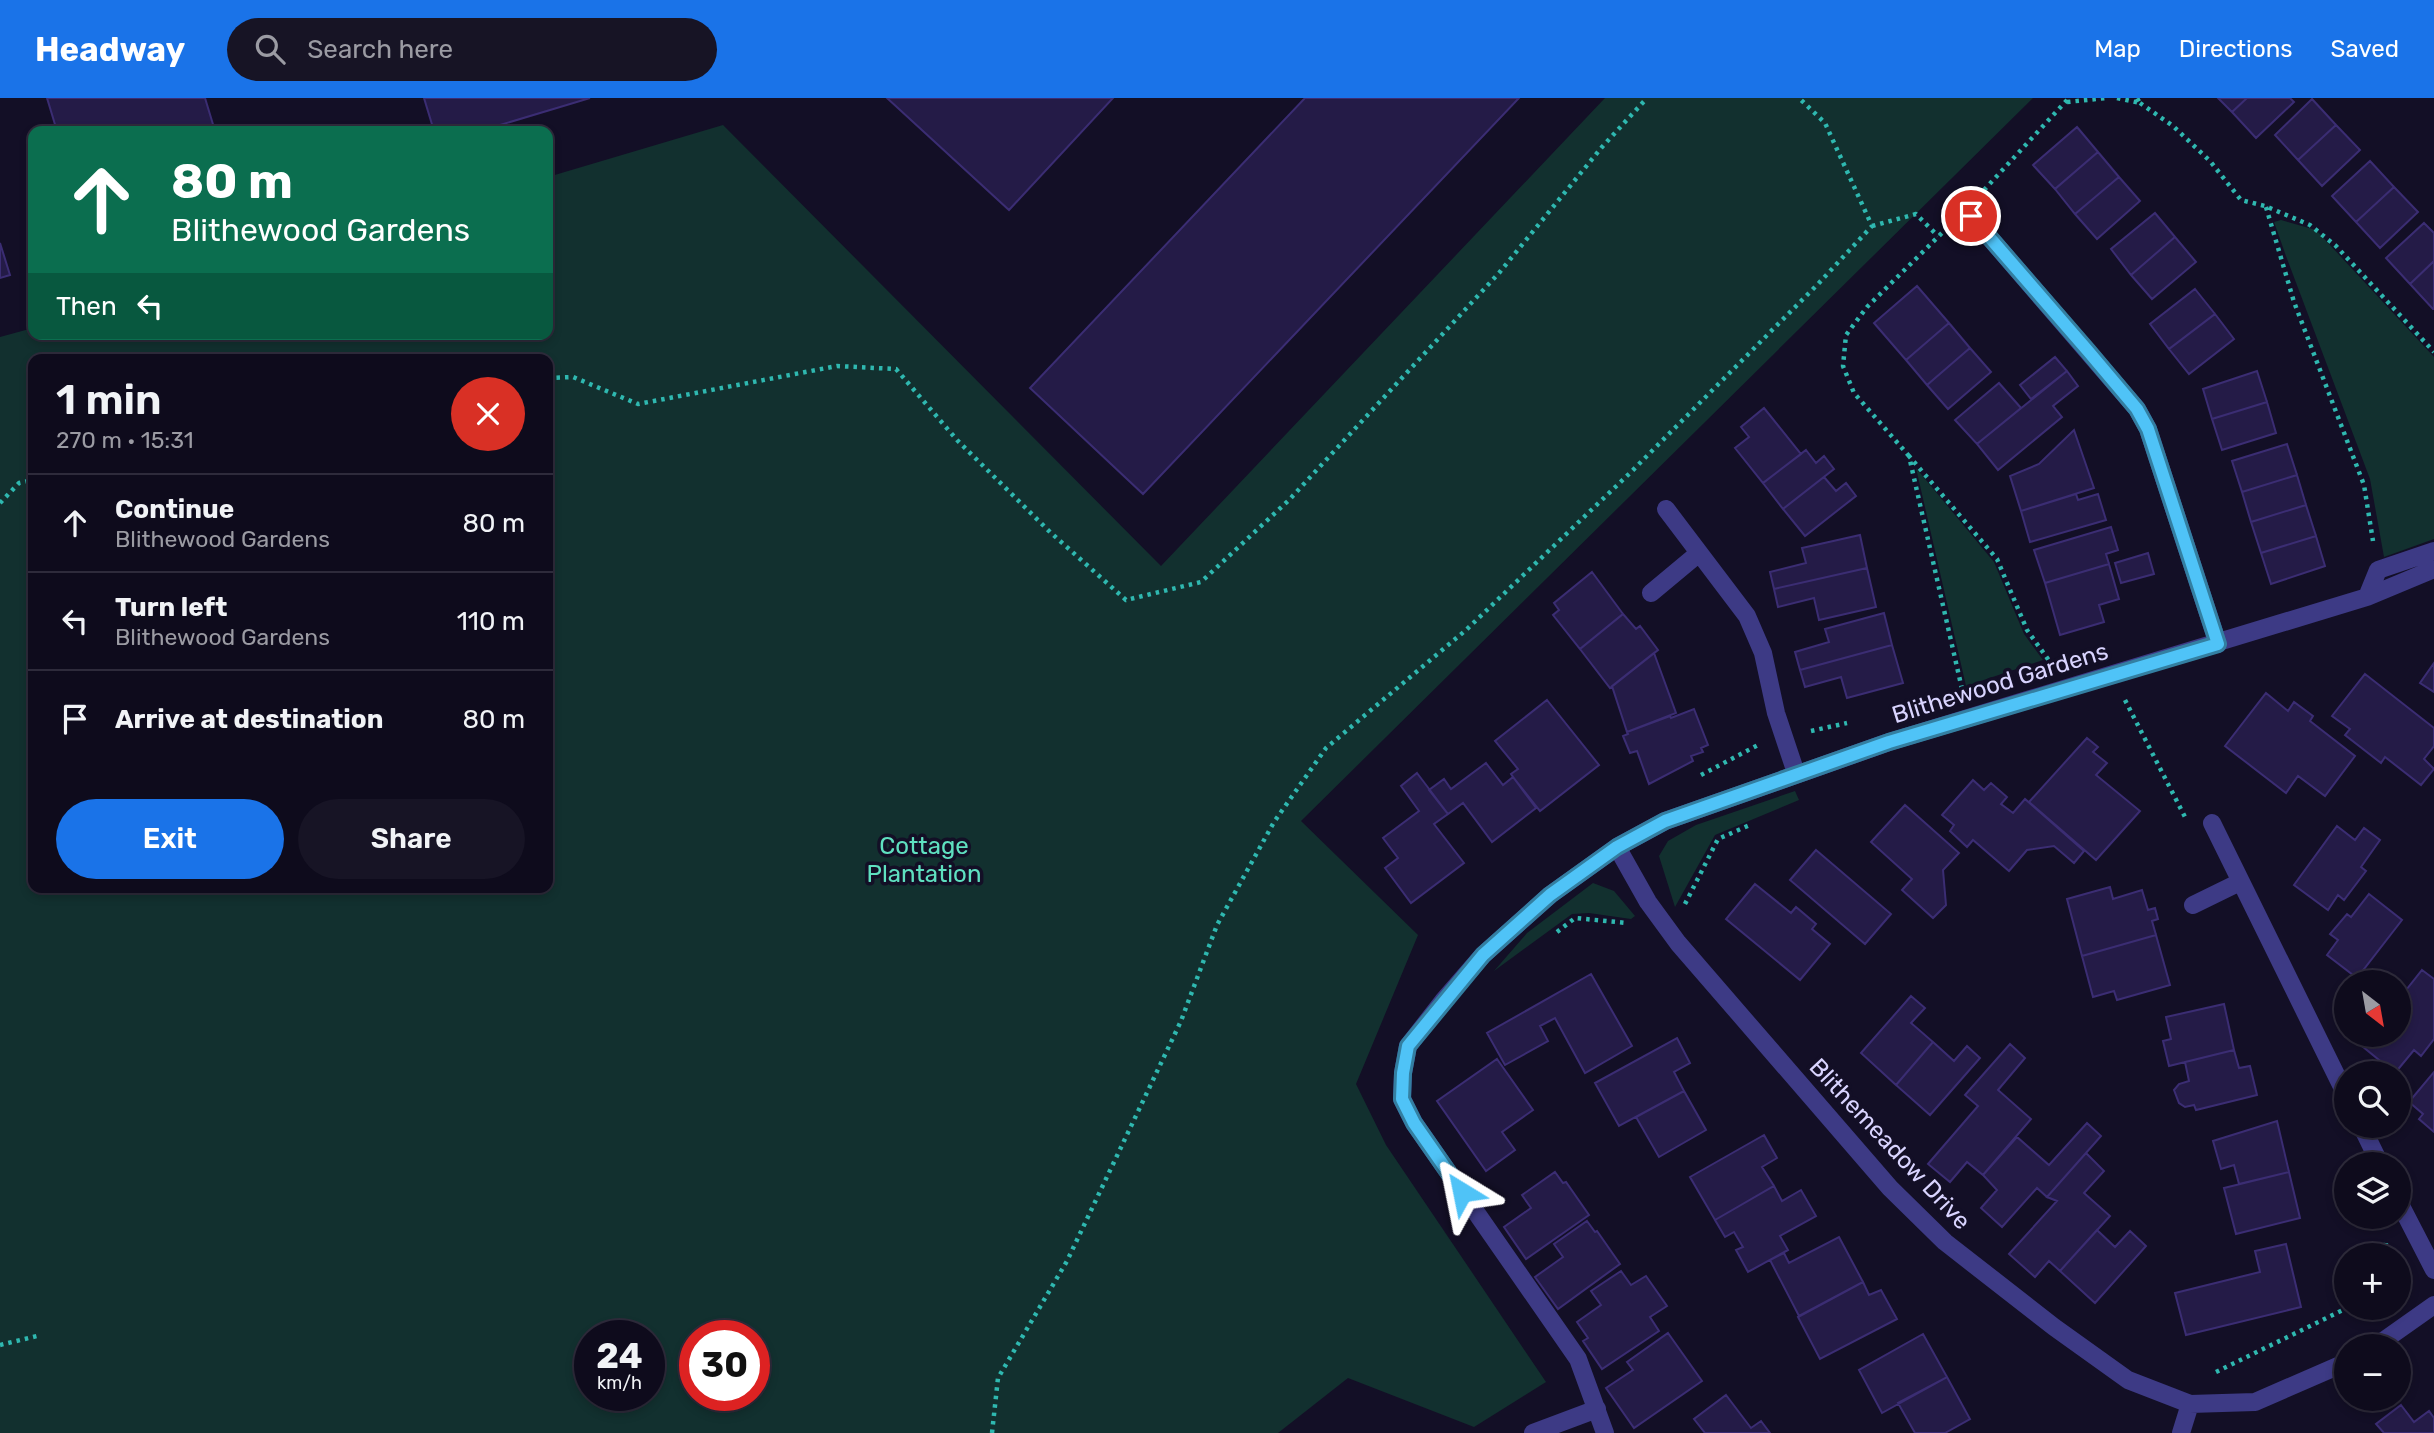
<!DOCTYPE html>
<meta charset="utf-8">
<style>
:root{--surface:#0e0b1c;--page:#171425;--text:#f1f3f6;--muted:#9b9ba3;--line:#2e2b3b;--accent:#1a73e8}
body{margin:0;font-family:Rubik,sans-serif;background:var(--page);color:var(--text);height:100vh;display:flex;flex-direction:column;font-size:26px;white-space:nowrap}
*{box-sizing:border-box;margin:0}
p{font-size:23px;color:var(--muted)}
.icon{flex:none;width:38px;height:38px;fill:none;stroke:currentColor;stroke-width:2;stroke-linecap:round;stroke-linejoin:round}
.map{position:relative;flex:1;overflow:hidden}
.details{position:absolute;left:28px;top:256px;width:525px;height:539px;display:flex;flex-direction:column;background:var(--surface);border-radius:14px;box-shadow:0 4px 10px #0003,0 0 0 2px var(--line)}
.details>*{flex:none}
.top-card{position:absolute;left:28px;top:28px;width:525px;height:214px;border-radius:14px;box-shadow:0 4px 10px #0003,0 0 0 2px var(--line);background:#0b6e4f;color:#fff;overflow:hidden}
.needle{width:46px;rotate:149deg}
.buttons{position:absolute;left:2334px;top:872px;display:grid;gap:14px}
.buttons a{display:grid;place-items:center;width:77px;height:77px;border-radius:50%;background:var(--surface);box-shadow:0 4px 10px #0003,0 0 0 2px var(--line);font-size:35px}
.speed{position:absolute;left:574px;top:1222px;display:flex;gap:14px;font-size:35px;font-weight:700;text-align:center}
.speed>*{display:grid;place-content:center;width:91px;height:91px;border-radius:50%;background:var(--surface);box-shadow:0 4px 10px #0003,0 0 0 2px var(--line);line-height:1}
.speed small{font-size:18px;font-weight:400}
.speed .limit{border:10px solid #d22;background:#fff;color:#111}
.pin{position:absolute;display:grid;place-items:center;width:60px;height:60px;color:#fff;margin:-30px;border:4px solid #fff;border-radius:50%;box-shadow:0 2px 7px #0007}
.me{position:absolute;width:77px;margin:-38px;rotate:325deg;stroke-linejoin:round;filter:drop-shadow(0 0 5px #0008)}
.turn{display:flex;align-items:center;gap:24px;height:147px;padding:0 28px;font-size:32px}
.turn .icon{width:91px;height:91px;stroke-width:2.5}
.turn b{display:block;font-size:49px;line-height:60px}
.then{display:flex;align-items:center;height:66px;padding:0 28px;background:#0003;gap:14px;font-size:26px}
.round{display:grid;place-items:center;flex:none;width:74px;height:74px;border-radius:37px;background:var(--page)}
.head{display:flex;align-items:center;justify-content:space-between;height:119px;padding:0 28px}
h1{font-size:42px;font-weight:600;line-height:52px}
.primary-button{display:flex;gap:14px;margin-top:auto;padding:14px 28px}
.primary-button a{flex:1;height:80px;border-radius:42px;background:var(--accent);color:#fff;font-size:28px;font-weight:600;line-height:80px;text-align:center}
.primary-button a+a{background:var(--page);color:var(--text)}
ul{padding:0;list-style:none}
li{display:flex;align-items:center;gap:21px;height:98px;padding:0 28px;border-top:2px solid var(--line)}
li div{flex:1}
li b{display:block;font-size:26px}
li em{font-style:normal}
header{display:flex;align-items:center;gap:42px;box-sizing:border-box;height:98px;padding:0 35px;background:var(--accent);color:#fff}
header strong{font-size:33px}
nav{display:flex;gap:38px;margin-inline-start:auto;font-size:24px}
.search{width:490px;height:63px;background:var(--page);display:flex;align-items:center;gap:18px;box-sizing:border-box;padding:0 24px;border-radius:38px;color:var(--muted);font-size:26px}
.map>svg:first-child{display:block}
.green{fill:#12302f;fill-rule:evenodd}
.building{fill:#241b47;stroke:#3b2d73;stroke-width:2}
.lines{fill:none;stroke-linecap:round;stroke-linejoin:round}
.path{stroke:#2fb8b0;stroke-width:4.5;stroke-dasharray:3.5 5;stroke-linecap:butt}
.minor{stroke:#3d3a85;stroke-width:18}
.route-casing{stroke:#337fa1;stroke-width:18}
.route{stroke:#4fc3f7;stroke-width:12}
.labels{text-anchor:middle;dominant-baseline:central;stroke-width:7;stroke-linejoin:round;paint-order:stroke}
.street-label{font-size:24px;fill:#d9d4ff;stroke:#130f26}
.park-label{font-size:24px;fill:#5fe0c0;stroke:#130f26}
</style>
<header>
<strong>Headway</strong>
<div class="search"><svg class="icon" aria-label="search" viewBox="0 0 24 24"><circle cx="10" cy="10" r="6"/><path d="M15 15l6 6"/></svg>Search here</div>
<nav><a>Map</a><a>Directions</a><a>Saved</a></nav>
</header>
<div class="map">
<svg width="2434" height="1335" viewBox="0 0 2434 1335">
<rect width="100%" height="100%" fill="#130f26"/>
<!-- green -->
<path class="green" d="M1605,0h428l-732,723 117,114 -62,149 30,61 160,237 -72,45 -126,-49 -70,55h-1278v-1096l33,-9v6h515v-157l175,-52 438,441zM33,261h515v528h-515zM649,1237v60h-59v-60zM695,1237h59v60h-59z
M2281,122l35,10 118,127v182l-50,18 -14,-78 -84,-223 -12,-34z
M1916,370l78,94 30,72 19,26 -77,26z
M1795,693l4,9 -84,35 -40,72 -16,-51 9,-15 28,-16z
M1593,785l21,8 21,25 -4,3 -42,-6 -17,1 -78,57 33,-38z"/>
<!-- building -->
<path class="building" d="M47,0h158l10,33h-158z
M424,0h166l-110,33h-46z
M887,0h226l-104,112z
M1305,0h214l-376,396 -113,-106z
M2218,0h29l-15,14z
M2247,0h43l4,4 -38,36 -24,-26z
M2312,1l24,26 -38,35 -23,-25z
M2336,27l24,25 -38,36 -24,-26z
M2077,29l21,25 -43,37 -22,-24z
M2098,54l21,25 -44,37 -20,-25z
M2370,63l24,26 -38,35 -24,-26z
M2119,79l21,24 -43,38 -22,-25z
M2394,89l24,25 -38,36 -24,-26z
M2155,115l20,24 -44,38 -20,-26z
M2424,125l10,10v28l-24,23 -24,-26z
M2175,139l21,25 -44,37 -21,-24z
M0,145l10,32 -10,3z
M2434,163v48h-1l-23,-25z
M1917,188l32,37 -43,37 -32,-37z
M2195,191l20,25 -46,35 -19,-25z
M2215,216l19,25 -45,35 -20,-25z
M1949,225l21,25 -43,37 -21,-25z
M1970,250l21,24 -43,37 -21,-24z
M2055,259l12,14 -36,28 -11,-14z
M2067,273l11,15 -25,20 9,11 -64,53 -21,-26z
M2257,273l10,31 -55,17 -9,-30z
M1999,285l22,25 -44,36 -22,-24z
M2267,304l9,31 -54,17 -10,-31z
M1764,310l37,46 -38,29 -28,-35 14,-11 -8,-10z
M2074,332l20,58 -73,23 -11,-35 29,-12z
M2287,346l10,31 -55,17 -10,-31z
M1806,352l10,13 8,-7 10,13 -51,40 -20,-26z
M2297,377l9,30 -55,17 -9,-30z
M1824,379l12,14 10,-8 10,13 -51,40 -22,-27z
M2076,396l2,6 20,-6 8,26 -76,22 -9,-31z
M2306,407l10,31 -55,17 -10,-31z
M2111,429l7,23 -12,4 3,10 -64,19 -11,-33z
M1860,437l7,33 -93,21 -4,-17 36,-9 -4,-15z
M2316,438l9,30 -54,18 -10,-31z
M2148,455l6,21 -33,9 -6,-20z
M2109,466l10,35 -20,6 5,17 -44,13 -15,-52z
M1867,470l9,39 -57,13 -5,-22 -36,9 -4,-18z
M1592,474l31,42 -43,35 -27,-34 6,-5 -5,-7z
M1884,515l8,32 -92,25 -5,-18 34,-10 -4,-13z
M1623,516l13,15 4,-3 18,24 -48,38 -30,-39z
M1892,547l11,38 -56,15 -6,-21 -36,10 -5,-17z
M1654,555l22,60 -49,19 -15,-46z
M2434,565v29l-14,-9z
M2365,576l69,54v18l-10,13 10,10 -13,16 -36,-28 -4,6 -36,-28 5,-6 -18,-13z
M2266,595l22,18 6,-9 19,14 -3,5 45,35 -30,40 -27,-20 -12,17 -61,-47z
M1547,602l52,65 -59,46 -27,-34 -2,-3 7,-5 -23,-28z
M1694,611l14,36 -7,3 2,4 -12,4 2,5 -44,23 -12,-33 -7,2 -7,-17 5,-2 -1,-2 43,-16 1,2z
M2087,640l11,9 -5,5 14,11 -11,12 44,36 -44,49 -67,-58z
M1486,665l17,22 10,-8 23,31 -44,34 -29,-39 -15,11 -19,-24 15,-11 7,10z
M1417,675l31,41 -14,10 30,39 -53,40 -26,-35 13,-10 -15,-20 36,-27 -18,-25z
M1973,682l11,10 7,-7 16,14 -6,7 12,9 12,-14 59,52 -10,12 -20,-17 -27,4 -18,21 -36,-31 -6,7 -17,-16 4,-6 -12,-10z
M1905,707l54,48 -16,17 3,35 -13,13 -31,-28 10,-11 -41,-37z
M2337,728l18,14 9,-12 16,12 -19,27 5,4 -22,29 -6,-5 -10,15 -34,-25z
M1816,752l75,64 -26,30 -75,-64z
M1755,786l36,29 5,-6 20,17 -4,5 18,15 -30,36 -74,-61z
M2110,789l3,12 29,-9 6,20 7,-2 3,11 -6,2 4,14 -74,21 -15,-57z
M2369,796l33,26 -45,58 -30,-23 11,-15 -8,-6 17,-20 4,3z
M2156,837l14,50 -53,15 -3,-9 -21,6 -11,-41z
M2422,872l12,9v60l-13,17 -7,-6 -19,23 -33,-27 9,-12h28v-35z
M1591,876l41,72 -47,27 -30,-55 -15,8 8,15 -43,24 -18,-32z
M1911,898l14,12 -14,15 22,19 -37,43 -35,-32z
M2224,906l10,46 -65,16 -6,-25 8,-2 -5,-22z
M1677,940l13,25 -16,9 10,19 -65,35 -24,-43z
M1933,944l21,19 13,-15 13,12 -50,57 -34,-30z
M2010,946l15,14 -27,32 33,29 -48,56 -16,-13 -17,20 -22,-18 50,-58 -13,-11z
M2234,952l5,18 11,-2 7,29 -61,15 -2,-5 -9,2 -6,-4 -5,-13 5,-6 10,-3 -4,-19z
M1497,961l36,51 -31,22 13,18 -29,21 -49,-70z
M2434,974v60l-15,-13 4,-5 -14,-12z
M1684,993l22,39 -47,27 -23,-40z
M2277,1023l12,51 -50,12 -5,-19 -13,4 -8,-28z
M2087,1025l14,13 -54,61 -10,-9 -35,39 -21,-19 16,-18 -14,-15 34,-38 32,28z
M1764,1037l13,23 -15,9 12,19 -59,34 -25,-43z
M2086,1055l18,18 -20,22 26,23 -50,55 -11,-10 -14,16 -26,-23 48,-53 -10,-4z
M1555,1074l8,11 3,-1 23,33 -63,44 -22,-32 27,-19 -9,-13z
M2289,1074l11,46 -64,16 -12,-46z
M1774,1088l8,15 19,-11 15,26 -36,20 8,14 -40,22 -12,-22 7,-3 -9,-15 -9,5 -10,-17z
M1587,1123l8,11 2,-1 23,33 -62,45 -23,-32 28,-20 -9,-13z
M2097,1132l18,17 15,-16 16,15 -51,57 -35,-32z
M1839,1139l24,45 -64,34 -29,-56 14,-7 5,10z
M2286,1146l15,63 -115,28 -11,-42 85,-21 -5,-21z
M1621,1173l10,14 15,-9 21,30 -17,11 9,14 -57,38 -19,-28 5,-3 -11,-16 24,-17 -10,-14z
M1863,1184l6,13 12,-5 16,29 -77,40 -22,-42z
M1668,1235l34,48 -68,47 -28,-40 27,-18 -6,-8z
M1923,1236l24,43 -65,36 -23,-43z
M1947,1279l23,42 -25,14h-30l-17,-30z
M1726,1297l25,33 10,-7 9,12h-65l-11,-14z
M2401,1307l13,17 15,-11 5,7v15h-50l-8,-9z"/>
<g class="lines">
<!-- path -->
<path class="path" d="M2117,0l23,5 -3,-5
M2067,4l39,-4
M2140,5l33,23 37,35 31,39 24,6 45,19 26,21 98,106
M1984,92l85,-92
M2266,109l28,95 70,183 9,56
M1872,128l44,-12 22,22
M548,280l25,-1 65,27 199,-38 59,3 61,71 93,92 76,68 75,-18 88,-82 210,-227 103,-126 45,-49
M1909,358l-55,-63 -11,-27 3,-31 21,-28 79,-78
M0,405l19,-20 14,-3
M1962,591l-53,-233 88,103 30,71 23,32
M2125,602l60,117
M1811,633l36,-8
M1701,677l57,-30
M1685,806l33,-65 34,-15
M1557,834l18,-14 52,5
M2385,1157l1,-13
M0,1247l41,-10
M2216,1274l133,-65
M992,1335l6,-55 69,-117 114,-240 36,-96 57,-103 52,-74 140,-118 165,-158 187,-188 54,-58 -47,-103 -26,-25"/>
<!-- minor -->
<path class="minor" d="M1971,118l166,193 11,20 70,215
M1666,411l81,107 16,37 13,60 20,60
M1651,495l48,-40
M2367,499l11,-27 56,-19
M2212,725l135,274
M1617,749l31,55 30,41 212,245 55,54 109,85 74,53 62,24 65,-2 92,-40
M2193,807l47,-23
M2361,1027l19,39
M2399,1104l35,68
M2376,1248l58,-41
M1533,1335l64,-24
M1605,1335l-27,-74 -164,-236 -12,-24 1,-26 5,-27 35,-45 40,-46 67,-60 67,-48 48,-26 224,-79 478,-145 67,-28
M2181,1335l9,-29"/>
</g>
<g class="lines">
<defs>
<path id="route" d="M1462,1094l-48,-69 -12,-24 1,-26 5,-27 75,-91 67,-60 67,-48 48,-26 224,-79 329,-98 -70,-215 -11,-20 -49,-58 -117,-135"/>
</defs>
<!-- route casing -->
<use href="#route" class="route-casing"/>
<!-- route -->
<use href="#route" class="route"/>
</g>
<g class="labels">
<!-- street labels -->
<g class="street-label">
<text transform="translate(2000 585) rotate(-17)">Blithewood Gardens</text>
<text transform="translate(1890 1046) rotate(47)">Blithemeadow Drive</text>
</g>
<!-- park labels -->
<g class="park-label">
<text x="924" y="748">Cottage<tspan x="924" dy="28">Plantation</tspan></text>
</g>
</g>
</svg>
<div class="buttons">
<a><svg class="needle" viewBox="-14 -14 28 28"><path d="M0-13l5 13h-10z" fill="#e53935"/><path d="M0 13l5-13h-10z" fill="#9b9ba3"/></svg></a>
<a><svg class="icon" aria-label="search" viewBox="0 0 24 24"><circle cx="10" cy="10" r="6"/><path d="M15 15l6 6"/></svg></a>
<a><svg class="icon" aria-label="layers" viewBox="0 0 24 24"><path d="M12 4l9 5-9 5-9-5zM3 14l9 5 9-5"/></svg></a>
<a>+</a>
<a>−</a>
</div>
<div class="speed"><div>24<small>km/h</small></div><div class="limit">30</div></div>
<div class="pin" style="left:1971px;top:118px;background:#d93025"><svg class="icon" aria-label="arrive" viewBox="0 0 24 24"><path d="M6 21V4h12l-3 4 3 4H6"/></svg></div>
<svg class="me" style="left:1462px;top:1094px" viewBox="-20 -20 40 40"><path d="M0-17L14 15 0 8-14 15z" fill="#4fc3f7" stroke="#fff" stroke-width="4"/></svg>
<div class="top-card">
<div class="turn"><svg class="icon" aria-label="ahead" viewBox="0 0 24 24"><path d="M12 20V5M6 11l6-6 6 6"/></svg><div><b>80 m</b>Blithewood Gardens</div></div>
<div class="then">Then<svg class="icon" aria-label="left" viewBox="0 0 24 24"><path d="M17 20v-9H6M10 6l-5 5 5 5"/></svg></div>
</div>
<section class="details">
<div class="head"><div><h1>1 min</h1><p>270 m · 15:31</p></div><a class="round" style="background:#d93025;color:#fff"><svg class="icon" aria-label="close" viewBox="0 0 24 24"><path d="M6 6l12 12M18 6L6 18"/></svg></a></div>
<ul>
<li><svg class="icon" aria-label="ahead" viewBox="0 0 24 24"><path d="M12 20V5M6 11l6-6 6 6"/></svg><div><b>Continue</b><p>Blithewood Gardens</p></div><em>80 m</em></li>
<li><svg class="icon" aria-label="left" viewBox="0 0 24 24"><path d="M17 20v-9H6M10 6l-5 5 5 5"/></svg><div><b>Turn left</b><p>Blithewood Gardens</p></div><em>110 m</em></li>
<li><svg class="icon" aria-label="arrive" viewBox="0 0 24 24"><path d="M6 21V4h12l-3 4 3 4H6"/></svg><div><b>Arrive at destination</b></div><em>80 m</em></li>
</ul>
<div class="primary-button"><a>Exit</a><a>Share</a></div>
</section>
</div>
